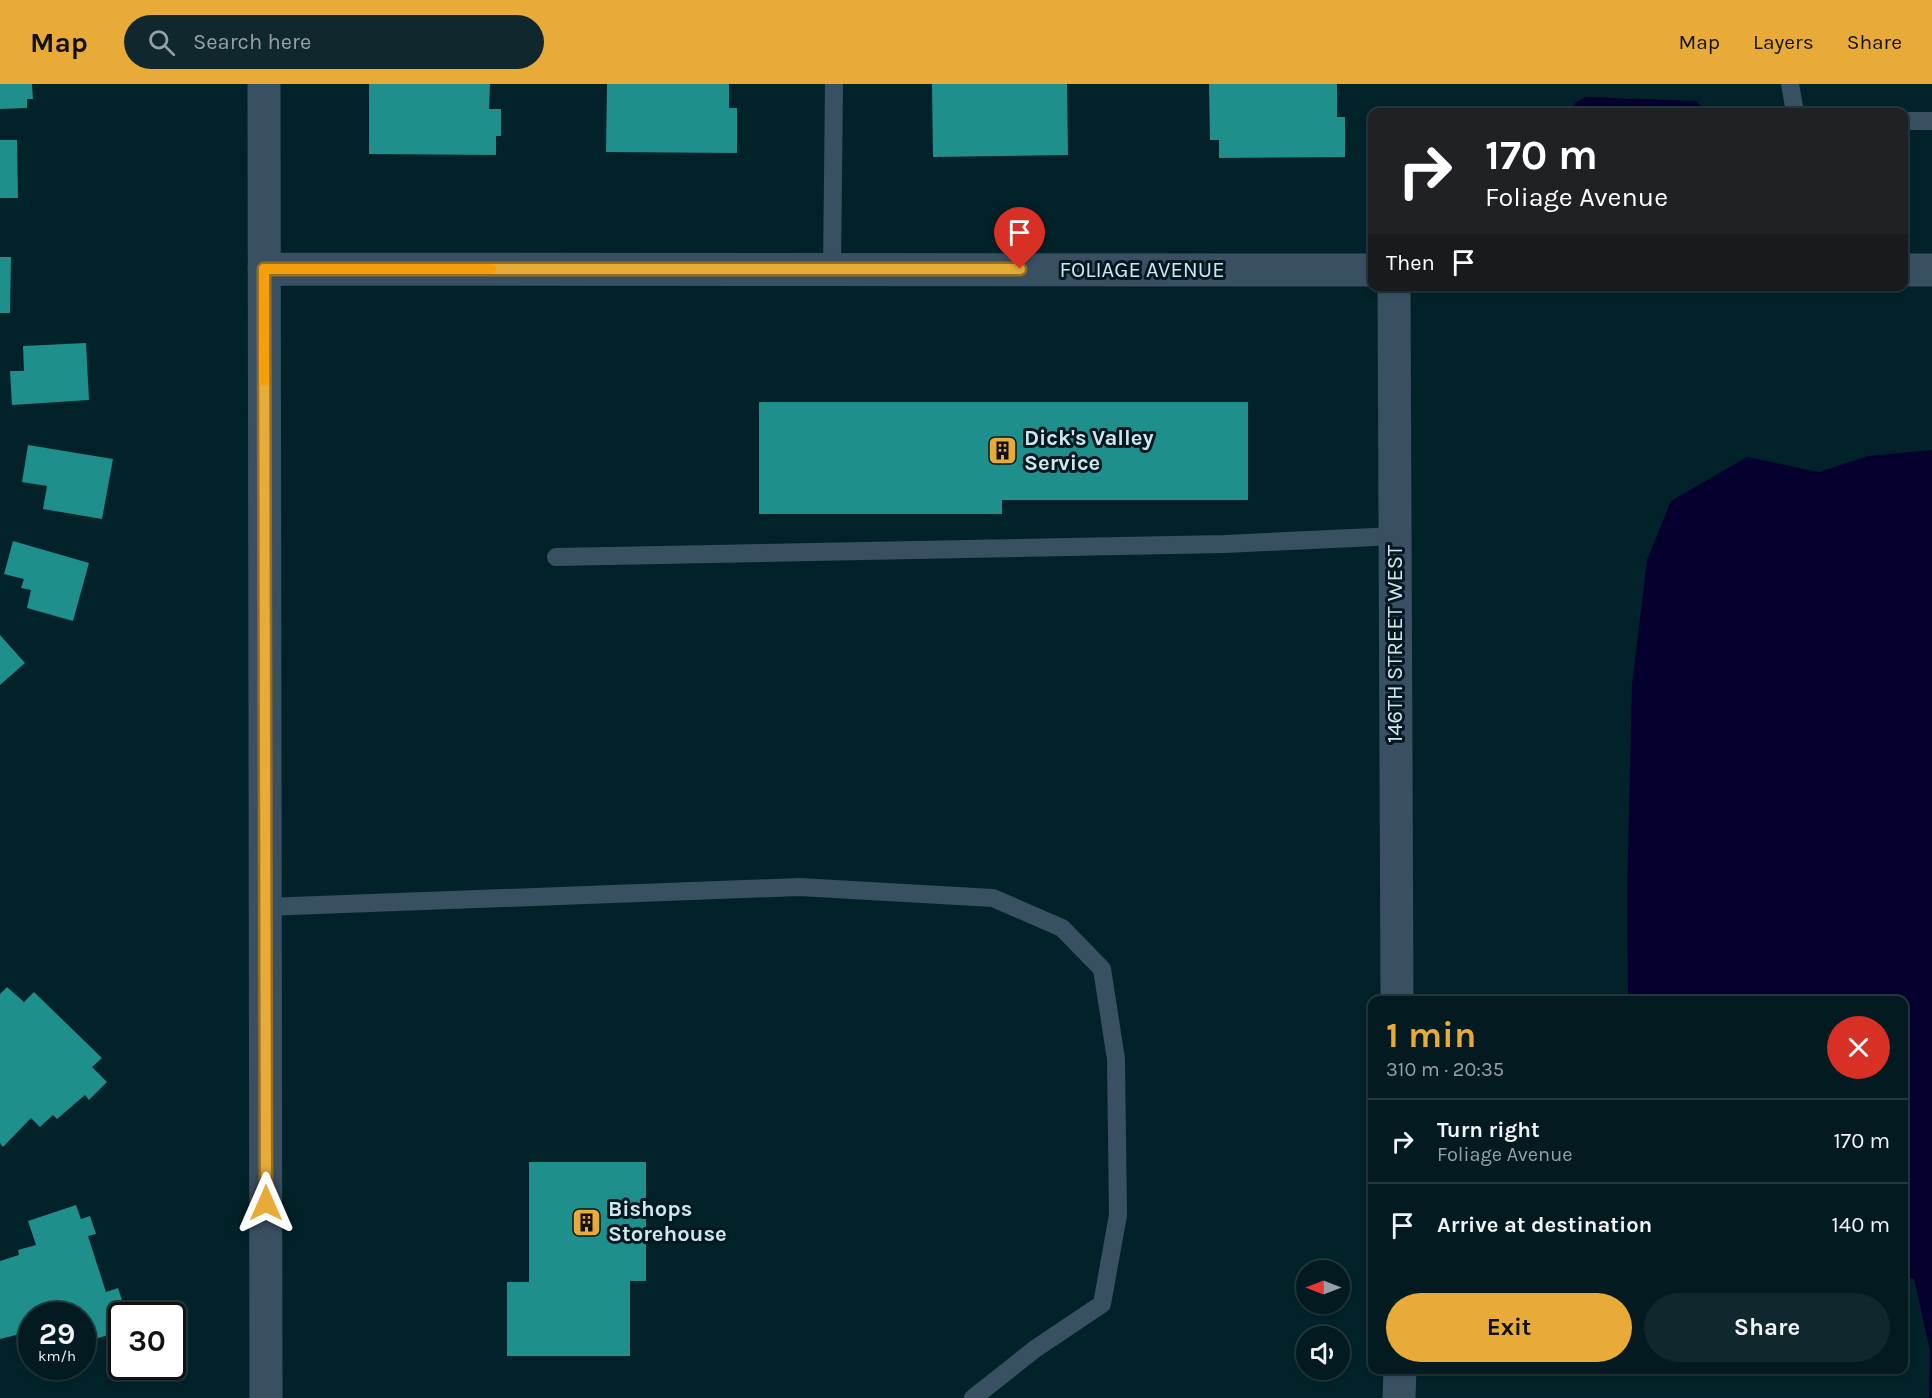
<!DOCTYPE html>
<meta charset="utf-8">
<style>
:root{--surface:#021a20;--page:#10272d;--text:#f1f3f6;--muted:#96a1a5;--line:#23383e;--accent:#e8ab37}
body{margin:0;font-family:Karla,sans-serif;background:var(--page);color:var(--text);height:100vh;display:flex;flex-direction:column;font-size:22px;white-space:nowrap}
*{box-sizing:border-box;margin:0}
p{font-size:20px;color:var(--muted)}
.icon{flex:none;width:33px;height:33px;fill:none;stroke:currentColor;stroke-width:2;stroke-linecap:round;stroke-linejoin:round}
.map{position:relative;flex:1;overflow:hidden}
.sheet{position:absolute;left:1368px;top:912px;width:540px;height:378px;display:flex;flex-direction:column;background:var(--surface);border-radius:12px;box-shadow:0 2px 4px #0004,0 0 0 2px var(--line)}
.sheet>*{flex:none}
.banner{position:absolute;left:1368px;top:24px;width:540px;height:183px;border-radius:12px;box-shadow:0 2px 4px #0004,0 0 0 2px var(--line);background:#202124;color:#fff;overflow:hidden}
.needle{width:39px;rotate:270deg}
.controls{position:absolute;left:1296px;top:1176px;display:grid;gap:12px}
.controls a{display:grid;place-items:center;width:54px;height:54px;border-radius:50%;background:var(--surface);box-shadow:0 2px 4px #0004,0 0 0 2px var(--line);font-size:30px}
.speed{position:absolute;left:18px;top:1218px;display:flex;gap:12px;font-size:30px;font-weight:700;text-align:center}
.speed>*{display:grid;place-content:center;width:78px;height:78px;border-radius:50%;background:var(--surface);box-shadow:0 2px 4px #0004,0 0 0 2px var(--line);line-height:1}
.speed small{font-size:15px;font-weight:400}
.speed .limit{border:3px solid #111;border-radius:9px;background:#fff;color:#111}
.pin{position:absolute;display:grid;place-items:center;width:51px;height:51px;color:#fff;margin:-62px -26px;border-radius:50% 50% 50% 0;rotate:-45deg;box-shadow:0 0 6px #0007}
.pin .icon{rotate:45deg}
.me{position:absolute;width:66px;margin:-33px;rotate:0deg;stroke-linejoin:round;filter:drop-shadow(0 0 4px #0008)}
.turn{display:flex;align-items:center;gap:21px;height:126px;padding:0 18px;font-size:27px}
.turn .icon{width:78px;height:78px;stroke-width:2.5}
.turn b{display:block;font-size:42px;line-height:51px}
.then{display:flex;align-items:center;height:57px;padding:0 18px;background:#0003;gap:12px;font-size:22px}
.round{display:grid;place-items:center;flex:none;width:63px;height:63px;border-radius:32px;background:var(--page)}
.headline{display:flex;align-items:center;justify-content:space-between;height:102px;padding:0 18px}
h1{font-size:36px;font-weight:700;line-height:45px;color:var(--accent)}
.action{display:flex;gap:12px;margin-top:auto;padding:12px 18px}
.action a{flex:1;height:69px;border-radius:36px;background:var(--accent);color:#111;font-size:24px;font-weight:700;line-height:69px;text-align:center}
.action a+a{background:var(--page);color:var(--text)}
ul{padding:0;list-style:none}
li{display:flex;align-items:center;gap:18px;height:84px;padding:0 18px;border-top:2px solid var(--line)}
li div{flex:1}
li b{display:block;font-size:22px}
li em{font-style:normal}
header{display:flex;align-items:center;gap:36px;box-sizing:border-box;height:84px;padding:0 30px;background:var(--accent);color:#111}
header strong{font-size:28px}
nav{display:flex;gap:33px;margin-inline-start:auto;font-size:21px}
.search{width:420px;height:54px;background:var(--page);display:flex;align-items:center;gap:15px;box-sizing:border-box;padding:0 21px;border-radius:33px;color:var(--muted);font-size:22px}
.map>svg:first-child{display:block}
.water{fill:#05002d}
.building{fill:#1e8f8b}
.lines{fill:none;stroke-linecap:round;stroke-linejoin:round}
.service{stroke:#394f62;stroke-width:18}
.minor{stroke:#394f62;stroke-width:33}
.route-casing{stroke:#976f24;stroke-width:15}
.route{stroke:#e8ab37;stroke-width:10}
.slow{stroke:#f59e0b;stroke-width:10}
.labels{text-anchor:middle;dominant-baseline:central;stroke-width:6;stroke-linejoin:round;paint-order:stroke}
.street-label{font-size:22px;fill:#d1e7ee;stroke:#001820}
.poi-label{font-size:22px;font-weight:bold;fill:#d1e7ee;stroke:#001820;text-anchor:start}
</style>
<header>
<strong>Map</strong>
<div class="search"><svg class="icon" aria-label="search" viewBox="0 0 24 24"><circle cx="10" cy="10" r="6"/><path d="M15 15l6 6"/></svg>Search here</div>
<nav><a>Map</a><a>Layers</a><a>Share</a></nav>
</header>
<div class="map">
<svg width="1932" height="1314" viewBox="0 0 1932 1314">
<rect width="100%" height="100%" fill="#02222a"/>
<!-- water -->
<path class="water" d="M1586,13l110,4 12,11h-137l4,-9z
M1932,366v948h-3l1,-48 -16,-71 -10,-3v-276h-276l-1,-106 5,-209 15,-125 24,-59 76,-44 72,15 49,-16z"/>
<!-- building -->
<path class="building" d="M0,0h32l1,15h-6v9l-27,1z
M369,0h121l-1,25h12v27h-5v19l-127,-1z
M607,0h122v24h8v45l-131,-1z
M932,0h135l1,71 -135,2z
M1209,0h128v33h8v40l-126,1v-18h-9z
M0,56h17l1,58h-18z
M0,173h11l-1,56h-10z
M86,259l3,57 -77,5 -2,-34h14l-1,-25z
M759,318h489v98h-246v14h-243z
M28,361l85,14 -11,60 -59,-10 4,-23 -25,-4z
M13,457l76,22 -16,58 -46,-13 4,-18 -10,-2 3,-9 -20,-5z
M0,551l25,28 -25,22z
M7,903l17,15 10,-10 68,66 -10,9 15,15 -18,18 -4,-5 -28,24 -4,-4 -13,12 -9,-9 -28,29 -3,-4v-149z
M529,1078h117v119h-16v75h-123v-74h22z
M76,1121l5,14 9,-3 6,18 -8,2 18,56 12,-4 6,18 -10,3 7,22 -39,12v-27h-50v15l-32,8v-78l19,-6 -1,-5 18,-5 -8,-24z"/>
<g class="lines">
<!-- service -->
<path class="service" d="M1790,0l5,28
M1904,37h28
M832,185l2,-185
M556,473l669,-13 170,-8
M265,823l534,-20 194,11 69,30 40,41 14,90 2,156 -16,89 -67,45 -62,49"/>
<!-- minor -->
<path class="minor" d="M264,0l2,1314
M264,185l1108,1
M1904,186h28
M1394,202l3,714
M1399,1314l1,-28"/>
</g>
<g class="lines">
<defs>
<path id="route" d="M266,1119l-2,-934h756"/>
</defs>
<!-- route casing -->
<use href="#route" class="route-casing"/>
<!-- route -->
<use href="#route" class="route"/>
<!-- slow -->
<path class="slow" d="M264,297v-112h227"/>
</g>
<!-- icons -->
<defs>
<symbol id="building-square" viewBox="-11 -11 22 22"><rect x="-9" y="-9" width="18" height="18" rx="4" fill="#e8ab37" stroke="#001820"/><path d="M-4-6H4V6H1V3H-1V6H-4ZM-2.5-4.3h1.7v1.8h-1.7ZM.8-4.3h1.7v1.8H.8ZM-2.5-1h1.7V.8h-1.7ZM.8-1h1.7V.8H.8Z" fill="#111"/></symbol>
</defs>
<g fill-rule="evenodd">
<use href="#building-square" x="986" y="350" width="33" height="33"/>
<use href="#building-square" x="570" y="1122" width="33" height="33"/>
</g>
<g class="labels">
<!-- street labels -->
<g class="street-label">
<text x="1142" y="186">FOLIAGE AVENUE</text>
<text transform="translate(1395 560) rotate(-90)">146TH STREET WEST</text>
</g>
<!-- poi labels -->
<g class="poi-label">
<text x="1024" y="354">Dick's Valley<tspan x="1024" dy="25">Service</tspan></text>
<text x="608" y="1125">Bishops<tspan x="608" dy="25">Storehouse</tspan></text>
</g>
</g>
</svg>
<div class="controls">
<a><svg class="needle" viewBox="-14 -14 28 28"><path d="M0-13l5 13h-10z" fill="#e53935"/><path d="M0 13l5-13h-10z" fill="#96a1a5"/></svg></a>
<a><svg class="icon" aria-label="sound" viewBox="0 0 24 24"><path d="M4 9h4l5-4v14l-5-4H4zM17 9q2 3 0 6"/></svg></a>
</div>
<div class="speed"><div>29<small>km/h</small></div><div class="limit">30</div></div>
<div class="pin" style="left:1020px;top:185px;background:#d93025"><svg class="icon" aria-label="arrive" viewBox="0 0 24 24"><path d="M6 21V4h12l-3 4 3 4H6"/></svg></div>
<svg class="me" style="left:266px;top:1119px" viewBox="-20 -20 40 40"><path d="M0-17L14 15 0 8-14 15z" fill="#e8ab37" stroke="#fff" stroke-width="4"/></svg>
<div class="banner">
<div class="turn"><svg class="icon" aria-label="right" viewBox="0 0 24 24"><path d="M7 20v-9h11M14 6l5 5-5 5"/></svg><div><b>170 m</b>Foliage Avenue</div></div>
<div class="then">Then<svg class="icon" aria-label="arrive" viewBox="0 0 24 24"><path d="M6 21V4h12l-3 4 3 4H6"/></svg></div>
</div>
<section class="sheet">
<div class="headline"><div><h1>1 min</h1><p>310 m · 20:35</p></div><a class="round" style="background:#d93025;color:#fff"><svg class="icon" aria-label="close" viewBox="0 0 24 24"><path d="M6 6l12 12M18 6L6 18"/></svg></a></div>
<ul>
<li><svg class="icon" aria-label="right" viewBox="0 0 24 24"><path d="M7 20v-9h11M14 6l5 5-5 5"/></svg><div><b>Turn right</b><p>Foliage Avenue</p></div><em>170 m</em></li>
<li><svg class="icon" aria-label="arrive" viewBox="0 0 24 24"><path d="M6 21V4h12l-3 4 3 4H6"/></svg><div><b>Arrive at destination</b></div><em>140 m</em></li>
</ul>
<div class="action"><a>Exit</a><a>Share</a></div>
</section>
</div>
